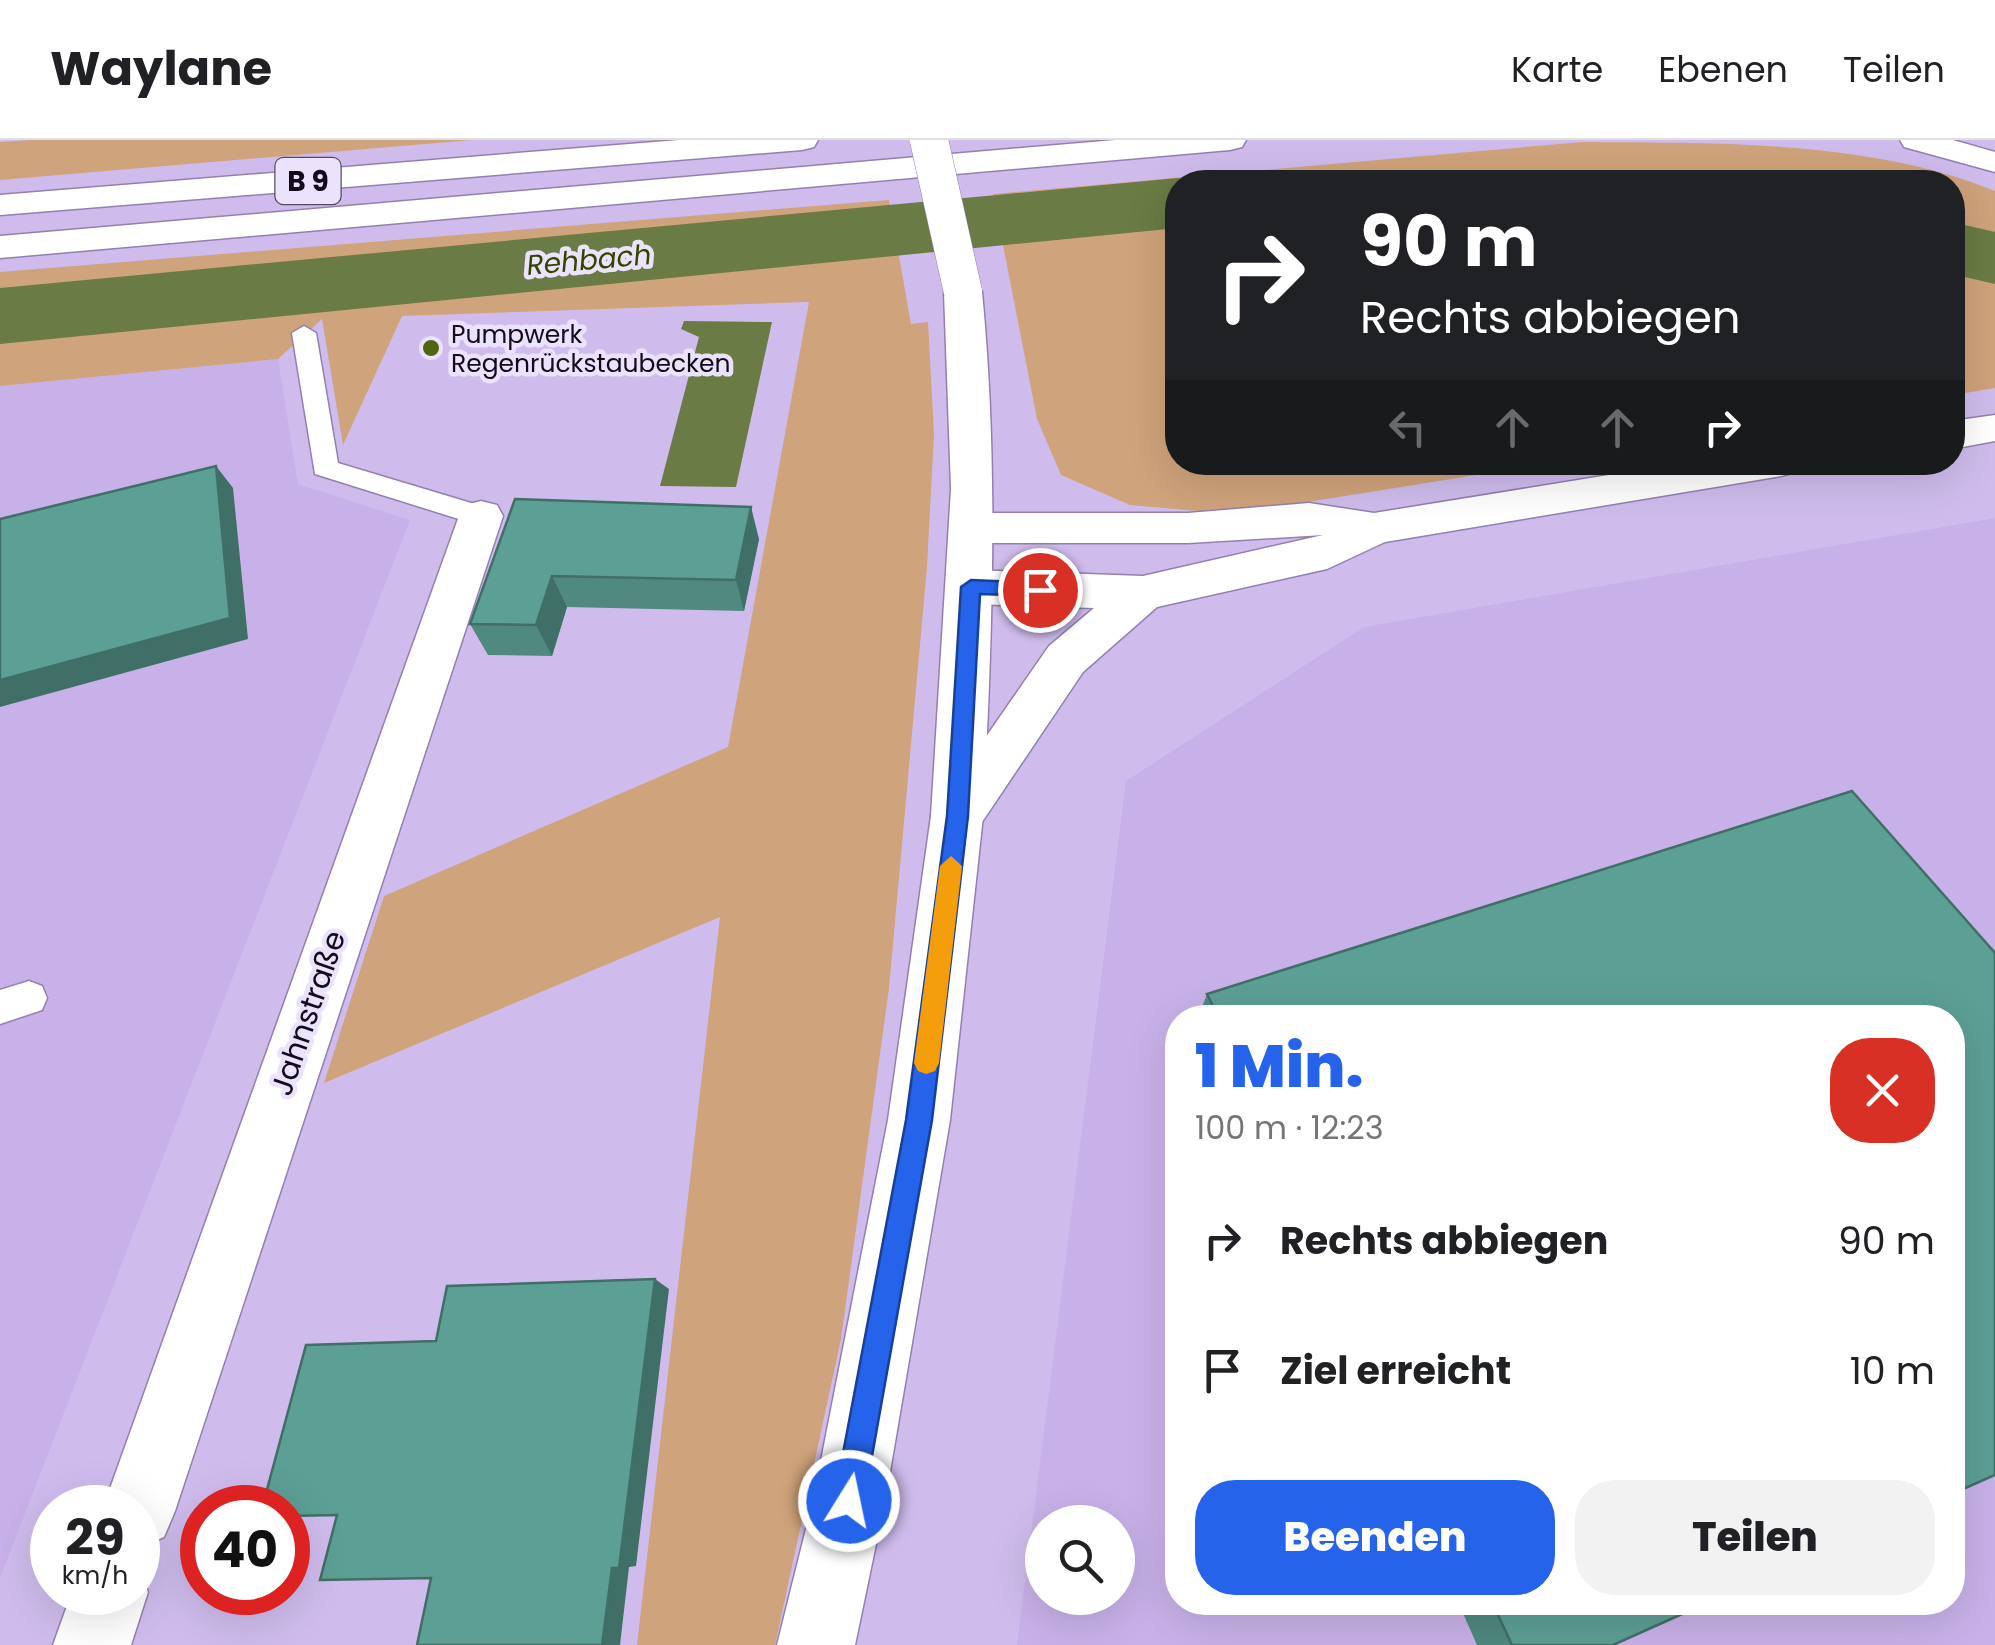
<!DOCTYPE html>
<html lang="de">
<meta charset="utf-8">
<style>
:root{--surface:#fff;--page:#f2f2f2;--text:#202124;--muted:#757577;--line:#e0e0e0;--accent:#2563eb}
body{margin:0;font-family:Poppins,sans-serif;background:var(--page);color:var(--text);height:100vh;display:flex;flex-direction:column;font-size:38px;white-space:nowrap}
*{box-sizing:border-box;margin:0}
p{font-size:32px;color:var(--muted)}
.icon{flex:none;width:55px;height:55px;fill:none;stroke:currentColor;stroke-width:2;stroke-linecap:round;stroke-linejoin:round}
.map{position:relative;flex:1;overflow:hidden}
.sheet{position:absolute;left:1165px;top:865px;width:800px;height:610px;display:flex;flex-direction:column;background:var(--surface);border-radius:40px;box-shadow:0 10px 40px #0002}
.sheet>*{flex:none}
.hud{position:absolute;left:1165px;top:30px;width:800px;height:305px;border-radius:40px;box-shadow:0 10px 40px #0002;background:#202124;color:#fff;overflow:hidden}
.controls{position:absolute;left:1025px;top:1365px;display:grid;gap:20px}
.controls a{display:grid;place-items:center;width:110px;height:110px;border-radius:50%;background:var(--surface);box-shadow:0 10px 40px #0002;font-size:50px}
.speed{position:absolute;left:30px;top:1345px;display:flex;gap:20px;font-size:50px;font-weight:700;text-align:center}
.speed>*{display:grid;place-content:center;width:130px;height:130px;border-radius:50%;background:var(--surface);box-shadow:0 10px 40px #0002;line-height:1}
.speed small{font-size:25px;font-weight:400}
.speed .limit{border:15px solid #d22;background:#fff;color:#111}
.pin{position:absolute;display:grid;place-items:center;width:85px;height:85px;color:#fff;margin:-42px;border:5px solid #fff;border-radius:50%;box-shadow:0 2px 10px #0007}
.me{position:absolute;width:110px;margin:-55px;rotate:10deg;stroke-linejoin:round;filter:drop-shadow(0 0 8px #0008)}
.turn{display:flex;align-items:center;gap:35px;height:210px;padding:0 30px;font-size:45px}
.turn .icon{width:130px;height:130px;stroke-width:2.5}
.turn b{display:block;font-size:70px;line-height:85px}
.lanes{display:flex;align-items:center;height:95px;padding:0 30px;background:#0003;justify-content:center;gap:50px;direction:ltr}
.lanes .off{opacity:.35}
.round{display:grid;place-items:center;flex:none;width:105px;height:105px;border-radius:40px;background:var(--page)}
.overview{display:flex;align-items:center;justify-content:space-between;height:170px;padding:0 30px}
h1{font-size:60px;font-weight:800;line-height:75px;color:var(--accent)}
.primary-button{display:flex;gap:20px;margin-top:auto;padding:20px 30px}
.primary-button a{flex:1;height:115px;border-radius:40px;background:var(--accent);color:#fff;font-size:40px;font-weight:800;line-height:115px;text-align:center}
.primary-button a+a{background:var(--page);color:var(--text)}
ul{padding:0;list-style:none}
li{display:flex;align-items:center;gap:30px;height:130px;padding:0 30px}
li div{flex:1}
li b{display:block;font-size:38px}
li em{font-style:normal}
header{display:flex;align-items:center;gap:60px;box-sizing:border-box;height:140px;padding:0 50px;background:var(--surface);border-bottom:2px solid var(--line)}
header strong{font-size:48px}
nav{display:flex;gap:55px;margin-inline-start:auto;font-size:35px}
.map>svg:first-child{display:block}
.built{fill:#c8b1e8;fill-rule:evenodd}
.green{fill:#cfa37b}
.water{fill:#6a7b45}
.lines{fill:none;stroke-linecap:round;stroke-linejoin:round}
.river{fill:#6a7b45;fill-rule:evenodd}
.service-casing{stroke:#9380ae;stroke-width:3}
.minor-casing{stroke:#9380ae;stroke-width:3}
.tertiary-casing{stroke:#9380ae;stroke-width:3}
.secondary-casing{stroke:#9380ae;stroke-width:3}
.trunk-casing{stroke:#9380ae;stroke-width:3}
.service{fill:#fff;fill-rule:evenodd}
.minor{fill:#fff;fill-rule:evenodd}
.tertiary{fill:#fff;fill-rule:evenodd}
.secondary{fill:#fff;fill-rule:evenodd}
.trunk{fill:#fff;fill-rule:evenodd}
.secondary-bridge-casing{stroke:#9380ae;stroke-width:39;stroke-linecap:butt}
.secondary-bridge{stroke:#fff;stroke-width:38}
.wall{fill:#4f8980}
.shaded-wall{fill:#406f68}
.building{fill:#5c9f95;stroke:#406f68;stroke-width:2.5}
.route{fill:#2563eb;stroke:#184099;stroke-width:2.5}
.slow{fill:#f59e0b}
.poi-dot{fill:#506512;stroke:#ebe2fb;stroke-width:4}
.labels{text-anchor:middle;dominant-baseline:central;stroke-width:9;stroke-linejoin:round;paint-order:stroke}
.far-poi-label{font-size:25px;fill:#120b1b;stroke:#ebe2fb;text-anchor:start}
.shield{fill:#ebe2fb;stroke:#534c5e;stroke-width:2.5}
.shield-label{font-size:28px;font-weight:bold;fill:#120b1b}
.far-water-label{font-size:28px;font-style:italic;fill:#344400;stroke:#ebe2fb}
.street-label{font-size:30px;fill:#120b1b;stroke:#ebe2fb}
</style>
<header>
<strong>Waylane</strong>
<nav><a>Karte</a><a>Ebenen</a><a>Teilen</a></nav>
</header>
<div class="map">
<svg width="1995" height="1505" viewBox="0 0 1995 1505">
<rect width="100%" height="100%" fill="#cfbced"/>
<!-- built -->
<path class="built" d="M278,219l20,125 112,36 -410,1058v-1192z
M1995,378v1127h-978l109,-864 238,-154zM1178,878h774v584h-774zM1042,1382h76v76h-76z"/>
<!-- green -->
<path class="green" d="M31,0h441l-472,40v-38z
M1582,2c135,1 289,-2 413,49v197l-42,7 -1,-213h-774v280l373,1 -319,51 -102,-9 -69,-30 -24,-56 -44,-225z
M889,60l22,124 17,-2 6,112 -7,133 -38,421 -48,351 -66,306h-138l83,-728 -396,166 60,-187 344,-149 81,-445 -407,14 -59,129 -21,-126 -44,40 -278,27v-114z"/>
<!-- water -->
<path class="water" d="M684,181l88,1 -36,165 -76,-1 39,-149 -18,-8z"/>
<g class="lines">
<!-- river -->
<path class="river" d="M1178,38l19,4h-19v46l-1178,116v-56z
M1952,82l43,10v52l-43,-10z"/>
<defs>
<path id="service" d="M304,186l12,7 22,130 153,46 4,7 -4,7 -10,3 -166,-52 -23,-141z
M29,841l13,5 5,12 -5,12 -42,14v-34z"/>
<path id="minor" d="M481,361l16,4 6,11 -328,995 -11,26 -26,11v-40h-35l356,-992 6,-11z
M138,1427l10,25 -17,53h-78l19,-53h66z"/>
<path id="tertiary" d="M957,654l19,7 7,15 -33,304 -65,381 -30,144h-78l36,-144 75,-381 43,-304 7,-15z"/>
<path id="secondary" d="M963,141l13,3 6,8c17,175 10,349 1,524l-7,15 -19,7 -19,-7 -7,-15 20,-327 -7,-197 6,-8z"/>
<path id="trunk" d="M679,0h139l-4,7 -12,3 -802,65v-20z
M1115,0h131l-4,7 -12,3 -1230,108v-22z
M1900,0h53l42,12v20l-91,-25z
M1995,275v26l-43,8v-28z
M1689,322h113l-6,10 -15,4 -396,66 -58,27 -170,38 -74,65 -107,159 -19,7 -19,-7 -7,-15 118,-170 45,-38 -123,-4 -16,-5 -7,-12 7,-12 16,-5 172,6 180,-41 -135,8h-214l-16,-4 -6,-11 6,-11 16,-4h214l121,-10 65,10z"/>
</defs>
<!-- service casing -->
<use href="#service" class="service-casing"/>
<!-- minor casing -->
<use href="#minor" class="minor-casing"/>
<!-- tertiary casing -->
<use href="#tertiary" class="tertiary-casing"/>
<!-- secondary casing -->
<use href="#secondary" class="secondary-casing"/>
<!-- trunk casing -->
<use href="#trunk" class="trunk-casing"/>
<!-- service -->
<use href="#service" class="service"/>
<!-- minor -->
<use href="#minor" class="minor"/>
<!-- tertiary -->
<use href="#tertiary" class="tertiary"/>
<!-- secondary -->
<use href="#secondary" class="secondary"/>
<!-- trunk -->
<use href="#trunk" class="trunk"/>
<defs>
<path id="secondary-bridge" d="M929,0l34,152"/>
</defs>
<!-- secondary-bridge casing -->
<use href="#secondary-bridge" class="secondary-bridge-casing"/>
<!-- secondary-bridge -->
<use href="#secondary-bridge" class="secondary-bridge"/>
</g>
<!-- wall -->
<path class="wall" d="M515,359l244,40 -15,72 -177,-4 -15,49 -64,-1 -18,-31z
M1207,854l745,24h-754z
M1458,1462h251l-96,43h-136z"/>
<!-- shaded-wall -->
<path class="shaded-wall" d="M216,326l17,22 15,151 -248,68v-27z
M751,367l8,32 -15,72 -8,-31z
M552,436l15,31 -15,49 -16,-31z
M655,1139l14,10 -33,277 -7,1 -9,78h-18l10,-77z"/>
<!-- building -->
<path class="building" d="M216,326l14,152 -230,62v-161z
M515,359l236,8 -15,73 -184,-4 -16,49 -66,-1z
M1852,651l143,162v522l-43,19v-476h-733l-12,-24z
M655,1139l-36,289h-7l-10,77h-185l14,-67 -111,2 17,-65 -49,1v-8h-26l44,-163 130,-4 11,-55z
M1492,1462h217l-96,43h-101z"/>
<!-- route -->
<path class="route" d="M971,440l69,3 9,7 -9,6 -60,-2 -12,222 -36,304 -68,381 -4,11 -11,4 -11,-4 -4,-11 72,-381 41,-304 14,-229z"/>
<!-- slow -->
<path class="slow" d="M951,716l11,10 -23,197 -4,8 -9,3 -8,-3 -4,-8 26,-197z"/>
<!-- markers -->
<circle class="poi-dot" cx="431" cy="208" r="10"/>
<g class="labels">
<!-- far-poi labels -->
<g class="far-poi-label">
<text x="451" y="194">Pumpwerk<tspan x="451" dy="29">Regenrückstaubecken</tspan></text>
</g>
<!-- shield labels -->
<rect class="shield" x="275.5" y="18" width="65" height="46" rx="8"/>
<g class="shield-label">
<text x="308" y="41">B 9</text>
</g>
<!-- far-water labels -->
<g class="far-water-label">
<text transform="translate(589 120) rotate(-5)">Rehbach</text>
</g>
<!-- street labels -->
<g class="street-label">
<text transform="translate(308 873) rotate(-71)">Jahnstraße</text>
</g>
</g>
</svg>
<div class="controls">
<a><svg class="icon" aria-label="search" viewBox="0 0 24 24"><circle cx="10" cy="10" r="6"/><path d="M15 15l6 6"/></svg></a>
</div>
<div class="speed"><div>29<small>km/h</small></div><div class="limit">40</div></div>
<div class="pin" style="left:1040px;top:450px;background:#d93025"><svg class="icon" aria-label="arrive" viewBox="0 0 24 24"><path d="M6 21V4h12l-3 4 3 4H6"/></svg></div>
<svg class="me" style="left:849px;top:1361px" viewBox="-20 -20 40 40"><circle r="17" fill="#2563eb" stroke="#fff" stroke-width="3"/><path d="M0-11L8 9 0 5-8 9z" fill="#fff"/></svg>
<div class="hud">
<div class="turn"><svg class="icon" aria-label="right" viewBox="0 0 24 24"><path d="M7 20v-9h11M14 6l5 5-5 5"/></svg><div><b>90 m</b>Rechts abbiegen</div></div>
<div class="lanes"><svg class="icon off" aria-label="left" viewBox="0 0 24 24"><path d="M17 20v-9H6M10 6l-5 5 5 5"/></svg><svg class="icon off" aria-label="ahead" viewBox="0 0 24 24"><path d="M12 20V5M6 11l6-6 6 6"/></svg><svg class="icon off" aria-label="ahead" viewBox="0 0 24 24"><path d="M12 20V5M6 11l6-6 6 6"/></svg><svg class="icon" aria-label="right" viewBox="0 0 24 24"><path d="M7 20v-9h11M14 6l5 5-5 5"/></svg></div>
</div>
<section class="sheet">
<div class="overview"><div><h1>1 Min.</h1><p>100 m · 12:23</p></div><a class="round" style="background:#d93025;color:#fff"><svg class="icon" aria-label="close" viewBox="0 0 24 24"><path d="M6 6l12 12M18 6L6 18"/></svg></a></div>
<ul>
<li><svg class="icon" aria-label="right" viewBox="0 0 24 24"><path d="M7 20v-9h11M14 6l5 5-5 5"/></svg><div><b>Rechts abbiegen</b></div><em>90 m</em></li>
<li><svg class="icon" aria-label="arrive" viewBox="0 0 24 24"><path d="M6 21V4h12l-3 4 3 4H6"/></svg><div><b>Ziel erreicht</b></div><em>10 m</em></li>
</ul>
<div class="primary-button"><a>Beenden</a><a>Teilen</a></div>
</section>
</div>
